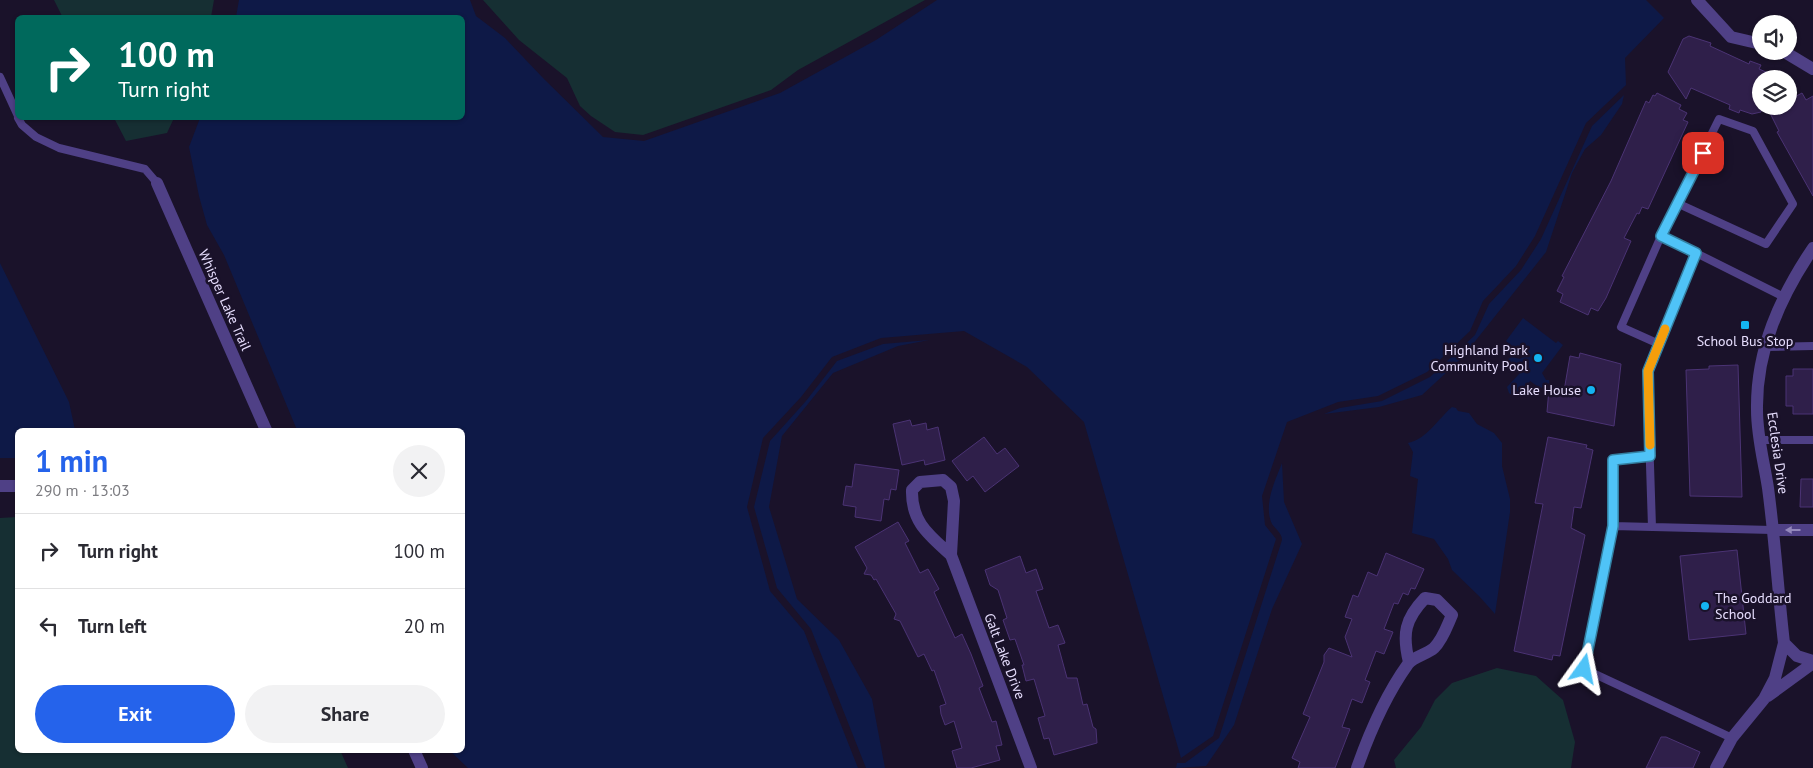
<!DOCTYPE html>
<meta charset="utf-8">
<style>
:root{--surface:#fff;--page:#f2f2f3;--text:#2b2b33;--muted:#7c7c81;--line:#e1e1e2;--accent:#2563eb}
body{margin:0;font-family:"PT Sans",sans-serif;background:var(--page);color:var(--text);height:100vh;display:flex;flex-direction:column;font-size:19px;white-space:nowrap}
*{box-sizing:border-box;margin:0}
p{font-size:16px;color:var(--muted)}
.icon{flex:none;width:28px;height:28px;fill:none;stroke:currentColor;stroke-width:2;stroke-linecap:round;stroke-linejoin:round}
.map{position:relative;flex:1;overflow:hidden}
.drawer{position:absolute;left:15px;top:428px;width:450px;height:325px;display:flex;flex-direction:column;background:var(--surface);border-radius:8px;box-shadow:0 1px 4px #0004}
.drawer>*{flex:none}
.hud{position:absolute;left:15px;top:15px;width:450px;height:105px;border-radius:8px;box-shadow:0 1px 4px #0004;background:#00695c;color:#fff;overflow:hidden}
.controls{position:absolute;left:1752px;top:15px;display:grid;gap:10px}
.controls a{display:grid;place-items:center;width:45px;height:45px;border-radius:50%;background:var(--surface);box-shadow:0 1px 4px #0004;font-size:25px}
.pin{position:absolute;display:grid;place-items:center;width:42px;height:42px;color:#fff;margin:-21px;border-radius:10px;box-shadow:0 2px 8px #0006}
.me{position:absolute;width:55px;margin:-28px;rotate:12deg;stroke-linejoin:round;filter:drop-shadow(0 0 4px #0008)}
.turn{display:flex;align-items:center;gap:18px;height:105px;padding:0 20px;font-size:22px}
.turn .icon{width:65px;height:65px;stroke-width:2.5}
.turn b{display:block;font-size:35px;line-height:42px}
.round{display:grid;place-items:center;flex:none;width:52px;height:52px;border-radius:26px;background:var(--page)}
.head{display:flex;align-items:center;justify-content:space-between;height:85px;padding:0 20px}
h1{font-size:30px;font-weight:800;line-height:38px;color:var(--accent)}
.primary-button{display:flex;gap:10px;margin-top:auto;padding:10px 20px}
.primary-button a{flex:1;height:58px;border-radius:30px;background:var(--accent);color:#fff;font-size:20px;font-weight:800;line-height:58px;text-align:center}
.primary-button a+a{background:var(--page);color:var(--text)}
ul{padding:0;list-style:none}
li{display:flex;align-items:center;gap:15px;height:75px;padding:0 20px;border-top:1px solid var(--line)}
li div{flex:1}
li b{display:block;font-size:19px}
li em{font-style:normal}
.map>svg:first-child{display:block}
.green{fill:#162f33}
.water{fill:#0e1947}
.building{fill:#2f1f4a;stroke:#4b3374}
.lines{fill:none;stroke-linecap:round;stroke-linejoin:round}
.lane{stroke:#4f4086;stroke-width:8}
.street{stroke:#4f4086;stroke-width:12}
.oneway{fill:#9387bc}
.route-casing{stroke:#337fa1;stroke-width:12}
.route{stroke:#4fc3f7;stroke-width:9}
.slow{stroke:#f59e0b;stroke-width:9}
.poi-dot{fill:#14b4f2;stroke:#1a122a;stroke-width:2}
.labels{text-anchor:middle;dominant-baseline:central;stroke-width:5;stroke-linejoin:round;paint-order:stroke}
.street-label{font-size:14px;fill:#e6ddfd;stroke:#1a122a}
.poi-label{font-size:14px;fill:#e6ddfd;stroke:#1a122a;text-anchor:end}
</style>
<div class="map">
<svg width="1813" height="768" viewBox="0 0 1813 768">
<rect width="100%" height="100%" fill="#1a122a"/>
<!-- green -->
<path class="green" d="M54,0h160l-3,17 -148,1z
M483,0h442l-127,70 -27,20 -128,45 -28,-3 -24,-16 -11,-10 -13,-28 -48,-38z
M114,118h60l-7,15 -41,8z
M17,517l1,233h322l8,18h-348v-250z
M1497,668l39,8 27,24 12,42 -4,26h-175l-2,-8 27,-33 14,-27 17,-17z"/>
<!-- water -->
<path class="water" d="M239,0h231l6,16 29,22 39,41 59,58 41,4 136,-48 96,-53 61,-40h709l18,18 -39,40 1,27 -40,38 -51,113 -19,30 -33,35 -13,30 -43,41 -49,24 -40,6 -51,20 -25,74 3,29 11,14 -63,197 -32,22 -97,-336 -57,-55 -63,-36 -83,7 -49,19 -31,40 -38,41 -16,69 23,84 34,40 54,137h-390l-19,-18h13v-320h-165l-73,-175 -17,-30 -8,-29 -10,-49 11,-29h262v-100l-226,-1z
M1624,95l-2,9 -21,31 -16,14 -13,24 -26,79 -85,107 -39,36 -43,12 -55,7 16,-6 42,-7 48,-24 45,-42 14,-31 32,-34 20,-31 51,-113z
M0,263l69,139 6,28h-57l-1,28h-17z
M1523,318l33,25 2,-2 5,4 -21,28 4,7h3l1,5 -10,3 -10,-7 -8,12 -7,4 -6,-4 -2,-6 13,-14 -18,-6 1,-8 3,1 6,-3 8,2 3,-2 -17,-16z
M929,340l-31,6 -65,27 -51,63 -13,71 28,92 42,41 33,59 13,69h-19l-55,-139 -34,-41 -23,-81 16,-66 36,-40 31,-40 46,-17z
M1452,407l4,1 2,3 11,2 8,11 17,9 8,10v23l8,33v13l-15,102 -16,-18 -27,-26 -4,-11 -14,-20 -22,-6 6,-54 -8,-3 3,-24 -5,-9c19,-4 30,-24 44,-36z
M1282,463l2,39 18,42 -30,65 -38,116 -28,41 -30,2 1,-5h8l34,-25 63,-198c0,-7 -6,-10 -10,-16 -9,-19 3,-43 10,-61z"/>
<!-- building -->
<path class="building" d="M1689,36l22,7 -1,3 39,18 1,-3 11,4 -2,4 23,10h-21v33l-9,2 -12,-4 -1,3 -10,-4 1,-4 -39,-17 -5,11 -18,-27 15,-33z
M1657,93l24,12 -2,4 8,4 -4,7 5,2 -40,87 -6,-2 -3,7 -2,-1 -13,25 7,3 -25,57 -8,13 -7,-3 -3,7 -28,-13 3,-8 -6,-3 7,-14 -2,-1 49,-95 35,-80 3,2 4,-8 2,1z
M1802,93l4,7 7,-4v100l-36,-64 2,-1 -10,-20 8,-5h12v-6z
M1580,353l41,11 -7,62 -67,-14 2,-23 15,2 6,-35 9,2z
M1738,365l4,132 -52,-1 -4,-126 23,-1v-3z
M1793,369h20v45h-20v-8h-7v-30h7z
M910,420l2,6 14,-3 1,7 11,-3 7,33 -20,5 -1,-5 -22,5 -9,-41z
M984,437l13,17 8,-6 14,18 -34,26 -12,-16 -6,5 -15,-20z
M1548,437l39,8 -1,3 7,2 -12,58 -7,-1 -3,21 14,7 -25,121 -7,-1 -1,5 -38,-9 29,-147 -8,-1z
M855,464l44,6 -3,20 -5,-1 -2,11 -5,-1 -3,22 -26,-4 1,-10 -13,-2 3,-19 6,1z
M1801,479h12v28h-13z
M898,522l11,19 -4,2 15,30 8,-4 11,20 -5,3 21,46 7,-4 9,20 12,32 -4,2 13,34 4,-1 6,24 -6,1 4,14 -29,8h-14l-5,-17 10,-3 -8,-27 -9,4 -4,-11 -1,-8 6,-2 -12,-34 -2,1 -8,-17 -6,3 -18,-36 -6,-2 2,-5 -20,-35 -2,1 -3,-5 -7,-1 3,-6 -12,-21z
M1737,550l9,84 -57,6 -9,-84z
M1386,553l38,16 -9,20 -4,-1 -3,7 -5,-2 -5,11 -4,-1 -10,26 9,3 -9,22 -8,-3 -11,29 5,2 -8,21 -10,-4 -10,28 8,2 -15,39h-37l2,-6 -8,-4 18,-41 -7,-3 21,-52v-7l5,-7 23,9 -7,-20 7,-18 -7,-2 8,-22 5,2 10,-25 9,4z
M1020,556l6,17 10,-4 7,20 -7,2 13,37 9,-3 7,18 -7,2 9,33h10l6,27 4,-1 6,23 3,2 1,14 -43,12 -5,-17 -5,1 -6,-21 7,-2 -11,-37 -8,2 -4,-16h2l-9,-26 -5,1 -7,-20 4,-2 -9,-28 -8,-5 -5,-15z
M1661,737h5l34,15 -7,16h-47z"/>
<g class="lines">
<!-- lane -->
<path class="lane" d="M0,77l18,39
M18,118l4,7 14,12 23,11 86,21 12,14
M1679,204l87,40 27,-40 -40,-73 -34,-12 -58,117 35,17
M1659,344l-38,-17 40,-91
M1764,347l49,-1
M1759,440h54
M1613,526v-66l37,-4
M1652,527l-5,-156 49,-118 88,44
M1732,738l-148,-69 29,-143 159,4"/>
<!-- street -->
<path class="street" d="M1697,0l34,37 30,7
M1783,51l30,18
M157,183l109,247
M0,486h18
M1772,530h41
M951,555c-22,-20 -40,-33 -39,-65l8,-8 23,-2 8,7 3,14 -3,54 80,213
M1784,643l13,13 16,5
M1768,696l45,-33
M414,750l8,18
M1357,768c13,-37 28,-72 51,-104 6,-8 18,-9 26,-16 9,-9 13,-22 18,-33l-15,-15 -12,-2c-20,21 -23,36 -16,64
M1716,768l16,-30 32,-39 11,-21 9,-35c-6,-52 -9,-103 -16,-155 -4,-26 -11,-51 -11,-78 -1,-60 23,-113 56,-162"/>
</g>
<!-- one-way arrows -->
<defs><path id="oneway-solid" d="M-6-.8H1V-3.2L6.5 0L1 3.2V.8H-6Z" transform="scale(1.25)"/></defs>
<use class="oneway" href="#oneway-solid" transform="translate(1793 530) rotate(-180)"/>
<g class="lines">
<defs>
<path id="route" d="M1584,669l29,-143v-66l37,-4 -2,-85 48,-118 -35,-17 42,-83"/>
</defs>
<!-- route casing -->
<use href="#route" class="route-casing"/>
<!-- route -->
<use href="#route" class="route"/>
<!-- slow -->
<path class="slow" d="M1650,445l-2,-74 17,-42"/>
</g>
<!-- markers -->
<g class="poi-dot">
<rect x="1740" y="320" width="10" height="10" rx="2.5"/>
<circle cx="1538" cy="358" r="5"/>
<circle cx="1591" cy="390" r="5"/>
<circle cx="1705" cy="606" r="5"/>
</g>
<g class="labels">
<!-- street labels -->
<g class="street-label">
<text transform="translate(225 300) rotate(66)">Whisper Lake Trail</text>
<text transform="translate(1778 453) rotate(82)">Ecclesia Drive</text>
<text transform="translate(1005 656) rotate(69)">Galt Lake Drive</text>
</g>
<!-- poi labels -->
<g class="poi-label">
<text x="1745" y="341" text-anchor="middle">School Bus Stop</text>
<text x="1528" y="350">Highland Park<tspan x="1528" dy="16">Community Pool</tspan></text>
<text x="1581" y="390">Lake House</text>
<text x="1715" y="598" text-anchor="start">The Goddard<tspan x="1715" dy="16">School</tspan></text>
</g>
</g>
</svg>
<div class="controls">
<a><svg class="icon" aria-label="sound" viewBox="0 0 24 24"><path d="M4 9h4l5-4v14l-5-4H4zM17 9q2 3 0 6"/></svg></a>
<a><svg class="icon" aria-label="layers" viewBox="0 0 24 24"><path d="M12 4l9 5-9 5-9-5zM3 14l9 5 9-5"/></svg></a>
</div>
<div class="pin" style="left:1703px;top:153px;background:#d93025"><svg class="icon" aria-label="arrive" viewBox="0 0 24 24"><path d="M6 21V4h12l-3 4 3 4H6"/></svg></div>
<svg class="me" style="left:1584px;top:669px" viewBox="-20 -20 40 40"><path d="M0-17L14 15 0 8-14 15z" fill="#4fc3f7" stroke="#fff" stroke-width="4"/></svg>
<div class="hud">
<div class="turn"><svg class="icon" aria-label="right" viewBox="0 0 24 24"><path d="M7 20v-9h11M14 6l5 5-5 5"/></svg><div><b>100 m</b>Turn right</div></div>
</div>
<section class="drawer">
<div class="head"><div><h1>1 min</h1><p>290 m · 13:03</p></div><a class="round"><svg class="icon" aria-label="close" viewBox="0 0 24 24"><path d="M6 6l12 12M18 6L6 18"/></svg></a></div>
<ul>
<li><svg class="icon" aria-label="right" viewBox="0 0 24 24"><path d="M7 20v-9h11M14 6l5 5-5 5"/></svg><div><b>Turn right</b></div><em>100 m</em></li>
<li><svg class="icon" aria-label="left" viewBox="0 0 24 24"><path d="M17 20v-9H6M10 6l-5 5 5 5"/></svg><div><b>Turn left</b></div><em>20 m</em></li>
</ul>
<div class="primary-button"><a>Exit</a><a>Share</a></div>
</section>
</div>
